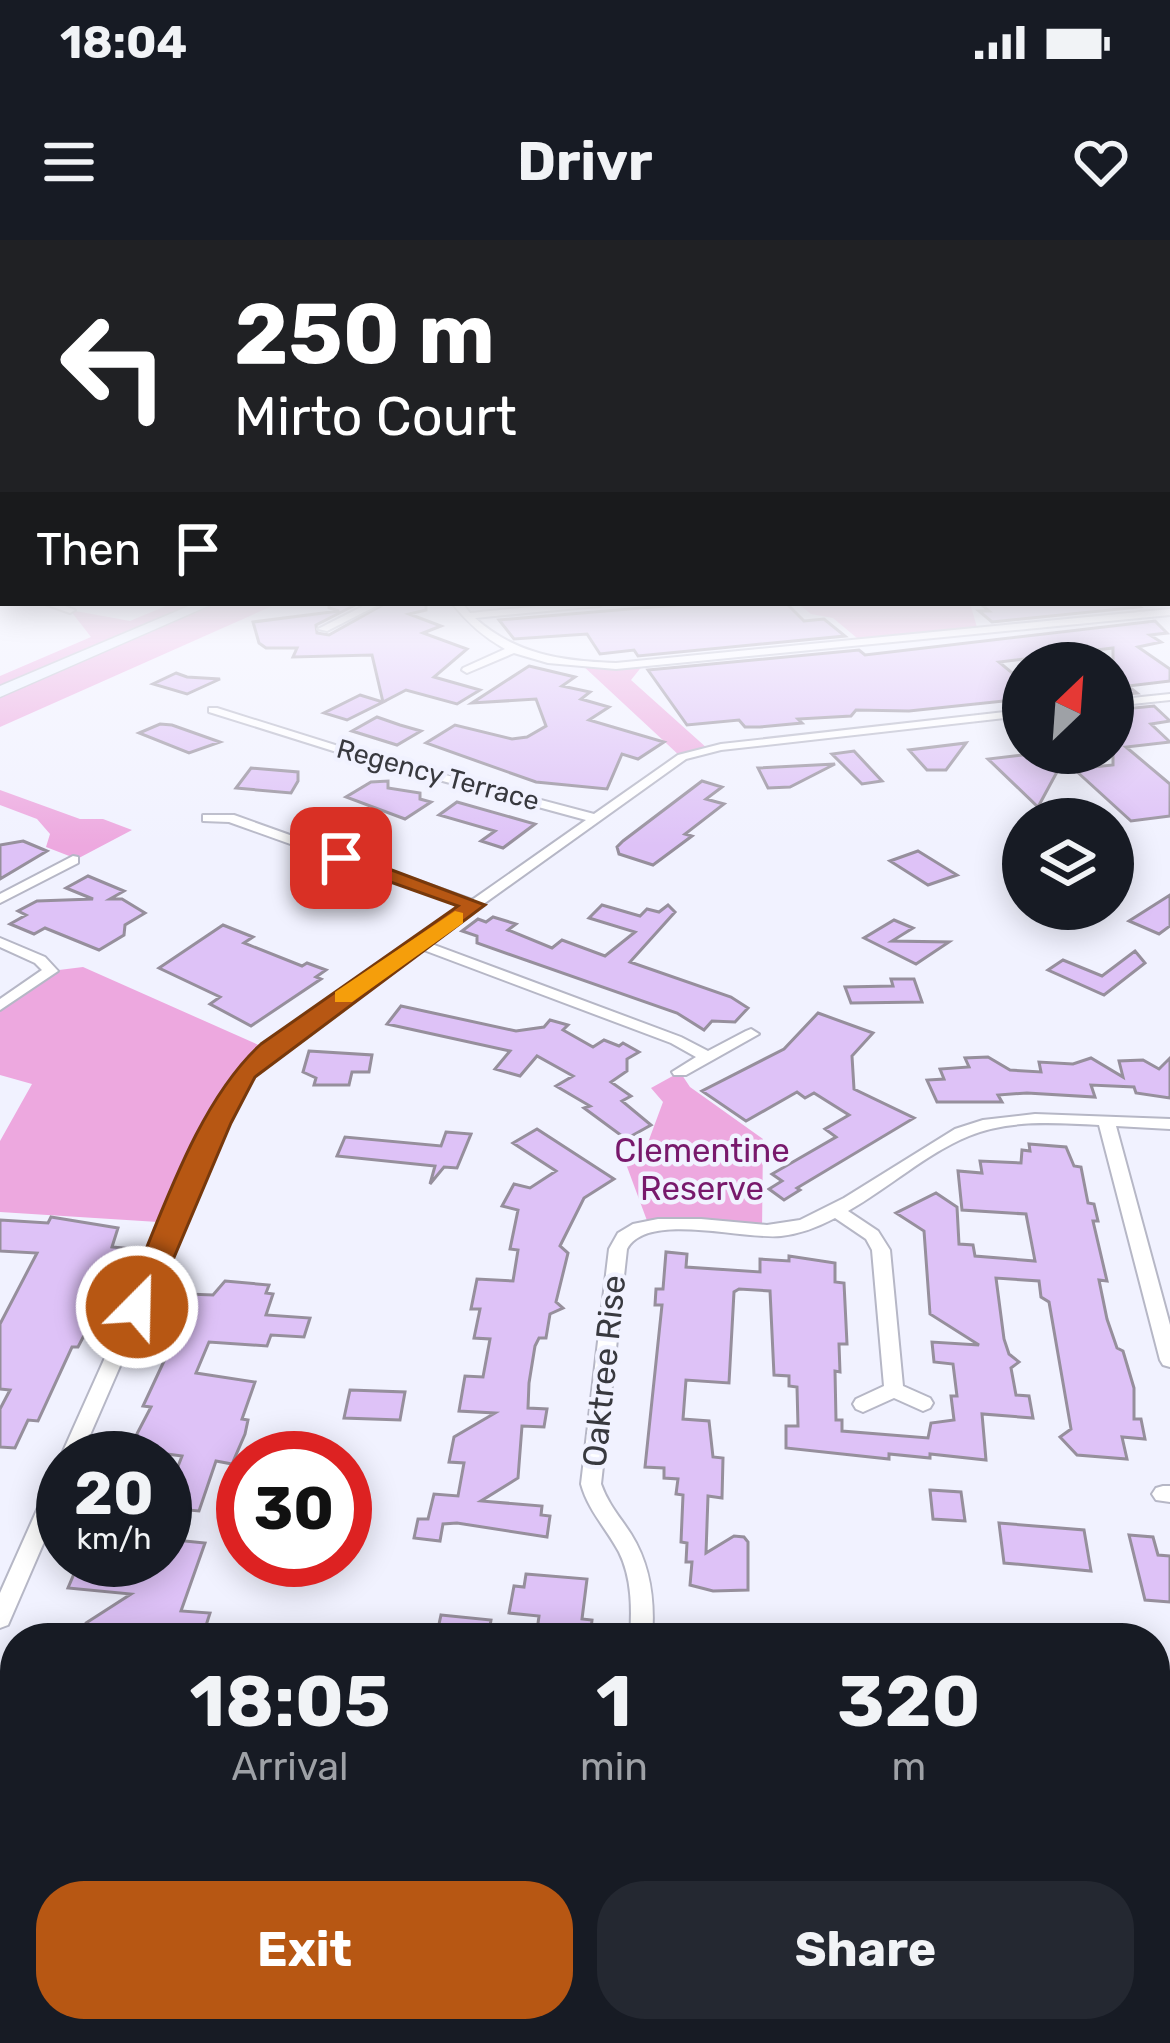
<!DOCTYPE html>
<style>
:root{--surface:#171b24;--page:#242831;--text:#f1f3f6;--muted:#9ea1a6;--accent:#b75713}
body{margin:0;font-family:Rubik,sans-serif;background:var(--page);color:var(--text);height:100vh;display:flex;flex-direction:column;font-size:45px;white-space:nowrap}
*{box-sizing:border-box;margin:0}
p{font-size:39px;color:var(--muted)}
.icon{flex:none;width:66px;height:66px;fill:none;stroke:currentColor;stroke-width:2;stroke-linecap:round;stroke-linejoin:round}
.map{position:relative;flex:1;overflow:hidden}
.panel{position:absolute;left:0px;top:1383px;width:1170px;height:420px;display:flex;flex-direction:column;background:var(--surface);border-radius:48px 48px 0 0;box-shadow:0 6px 30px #0003}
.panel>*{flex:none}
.top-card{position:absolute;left:0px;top:0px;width:1170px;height:366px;box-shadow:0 6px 30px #0003;background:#202124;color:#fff;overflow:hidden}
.needle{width:78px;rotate:25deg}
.tools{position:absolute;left:1002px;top:402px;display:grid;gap:24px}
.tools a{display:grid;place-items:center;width:132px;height:132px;border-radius:50%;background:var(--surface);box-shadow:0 6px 30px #0003;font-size:60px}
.speed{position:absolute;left:36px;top:1191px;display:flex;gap:24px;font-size:60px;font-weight:700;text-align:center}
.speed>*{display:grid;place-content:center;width:156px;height:156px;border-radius:50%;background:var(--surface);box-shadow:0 6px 30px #0003;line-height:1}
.speed small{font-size:30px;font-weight:400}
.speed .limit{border:18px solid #d22;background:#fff;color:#111}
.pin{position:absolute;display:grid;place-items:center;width:102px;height:102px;color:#fff;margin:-51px;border-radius:24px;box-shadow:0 6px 18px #0006}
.me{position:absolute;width:132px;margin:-66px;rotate:23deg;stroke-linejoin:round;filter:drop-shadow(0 0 9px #0008)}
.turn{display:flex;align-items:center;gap:42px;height:252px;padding:0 36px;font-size:54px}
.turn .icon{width:156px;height:156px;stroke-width:2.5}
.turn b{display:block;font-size:84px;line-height:102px}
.then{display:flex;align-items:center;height:114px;padding:0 36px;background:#0003;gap:24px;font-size:45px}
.eta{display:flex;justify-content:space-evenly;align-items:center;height:204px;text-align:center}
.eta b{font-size:72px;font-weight:700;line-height:84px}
.cta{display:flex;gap:24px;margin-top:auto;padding:24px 36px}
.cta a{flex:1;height:138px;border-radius:48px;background:var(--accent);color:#fff;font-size:48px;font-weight:700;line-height:138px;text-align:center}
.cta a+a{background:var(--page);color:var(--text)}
.status{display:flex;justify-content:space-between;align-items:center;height:84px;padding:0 60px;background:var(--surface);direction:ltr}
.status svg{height:33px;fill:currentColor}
header{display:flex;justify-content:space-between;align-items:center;height:156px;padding:0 36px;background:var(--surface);font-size:54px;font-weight:700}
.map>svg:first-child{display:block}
.green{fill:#eda8df}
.building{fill:#dec2f7;stroke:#968f9c;stroke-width:3}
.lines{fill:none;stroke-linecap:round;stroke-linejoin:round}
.street-casing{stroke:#b6b7c6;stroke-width:4}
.secondary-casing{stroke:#b6b7c6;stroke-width:3}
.street{fill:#fff;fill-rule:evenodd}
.secondary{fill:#ebf3ff;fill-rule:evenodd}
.route{fill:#b75713;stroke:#77390c;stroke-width:3}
.slow{fill:#f59e0b}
.labels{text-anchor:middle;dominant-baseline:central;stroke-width:9;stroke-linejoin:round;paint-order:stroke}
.far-street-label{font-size:27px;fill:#38393f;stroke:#f1f2ff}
.park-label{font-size:33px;fill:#78196c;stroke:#f1f2ff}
.street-label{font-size:33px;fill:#38393f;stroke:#f1f2ff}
</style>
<div class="status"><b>18:04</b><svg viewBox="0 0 49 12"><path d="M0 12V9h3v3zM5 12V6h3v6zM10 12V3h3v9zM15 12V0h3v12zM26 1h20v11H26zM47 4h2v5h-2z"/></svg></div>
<header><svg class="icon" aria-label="menu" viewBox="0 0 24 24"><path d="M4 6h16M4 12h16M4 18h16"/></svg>Drivr<svg class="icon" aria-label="heart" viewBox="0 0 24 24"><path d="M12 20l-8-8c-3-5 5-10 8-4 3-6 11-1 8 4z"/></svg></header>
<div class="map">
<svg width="1170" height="1803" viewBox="0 0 1170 1803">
<rect width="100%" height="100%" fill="#f1f2ff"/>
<!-- green -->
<path class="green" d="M173,363h106l-279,124v-51l91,-39 -21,-27 60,11z
M797,363h173l8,28 -115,12 -30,-25 -22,-4z
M581,424l62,1 -12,15 77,69 -27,8z
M0,550l80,29h23l29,11 -55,29 -31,-12 4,-13 -13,-15 -37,-14z
M83,727l187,83 -19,15 -77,158 -174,-11v-71l32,-57 -32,-9v-69l51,-35z
M680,832l10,15 73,52 -1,92 -113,-5 -23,-62 17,-8 20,-54 -12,-14z"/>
<!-- building -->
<path class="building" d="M329,363h30l-43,22 1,8 12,2 57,-32h40v7l-17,4 32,12 -18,7 44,16 -33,28 46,13 -23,14 -51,-14 -23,12 -11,-47 -79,2 4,-9h-31l-7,-5 -6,-21 86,-11 -10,-3z
M701,363h85l18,18 20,-2 21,17 -207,20 -4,-6 -34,4 -13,-20 -73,5 -15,-19z
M1006,363h129l5,4 -148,15 -13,-11h10l-7,-6z
M1155,381l12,12 -17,2 11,7 -23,5 32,22v12l-42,5 9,7 -24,2v-47l-114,14 24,20v17l-114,12 -53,-1 -5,6 -53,3 4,4 -42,4h-15l-6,-7 -52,5 -39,-55 211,-20 6,5z
M529,426l46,11 -13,9 28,6 -9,7 28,8 -20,13 75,22 -26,17 -16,-5 -15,35 -71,-7 -110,-39 29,-18 57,14 15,-2 19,-11 -10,-27 -64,4z
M176,433l11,4 33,2 -33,15 -34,-10z
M360,455l23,7 -36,18 -23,-7z
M1154,466l16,15 -19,3 19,18 -44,5 44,37v32l-39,5 -57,-52 39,-4v-55z
M377,477l23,8 21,6 -24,14 -45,-14z
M160,484l12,1 48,17 -31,11 -50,-20z
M966,503l-20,27h-19l-18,-20z
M854,511l28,30 -20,3 -30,-30z
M1039,513l19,17 -20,37 -50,-48z
M835,524l-45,23 -22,1 -10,-20z
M251,528l47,4v9l-7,12 -55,-5z
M388,541v7l32,5v6l11,3 -26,17 -59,-22 25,-15z
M702,541l20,6 -16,12 18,5 -39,30 7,2 -39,29 -34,-11 -2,-7 6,-6z
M457,562l78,22 -32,24 -22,-7 14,-10 -56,-16z
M23,601l24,10 -47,28v-34z
M918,611l39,24 -29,10 -38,-24z
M88,636l36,15 -14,8h12l23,14 -20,12 -1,10 -25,15 -54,-22 -11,6 -24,-10 16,-9 -8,-4 19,-10 56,-2 -27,-11z
M1170,655v31l-11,8 -30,-13z
M602,665l38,11 7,-7 12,3 9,-7 7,7 -45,50 101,35 17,11 -13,14 -23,-1 -8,9 -27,-17 -200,-70v-7l-15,-5 16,-12 8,3 7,-5 23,7 -8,6 44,18 10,-8 43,16 30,-24 -46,-14z
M894,680l19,8 -21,13 57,1 -33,22 -52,-26z
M223,685l30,12 -9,6 58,23 5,-3 19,7 -10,7 5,2 -70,47 -41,-22 10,-7 -61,-29z
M1135,711l10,12 -41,32 -56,-25 15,-10 39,16z
M891,739h23l8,23 -71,1 -6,-16 48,-1z
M401,766l115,25 28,-4 6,-7 18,5 -5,5 30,17 11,-7 15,6 4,-3 16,9 -12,7v12l-16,11 20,14 -9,5 29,24 -25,14 -42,-31 6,-2 -34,-20 17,-10 -36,-20 -17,20 -25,-7 15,-18 -123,-27z
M818,773l55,20 -21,23 2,33 60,29 -117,70 3,2 -16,10 -15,-11 13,-8 -10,-7 64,-37 -11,-8 24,-14 -35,-22 -9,5 -8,-6 -51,29 -44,-30 82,-42z
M309,811l63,4 -3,17h-17l-3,13h-35l2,-7 -13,-6z
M988,817l22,13 31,2 -2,-10 34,2 18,-6 32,19 -4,-16 24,-1 16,9 11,-11v40l-34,-5 -2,-6 -43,-2 4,12 -68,-4 -29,2 4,7h-65l-10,-22 17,-1 -4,-10 29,-2 -4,-9z
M537,889l77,50 -30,19 -24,48 8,7 -12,49 7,6 -13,6 -4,24h-7l-4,8 -6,37 -1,25 19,1 -3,18 -22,-1 -4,52 -37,23 61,5 -1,9 9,1 -3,21 -90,-14 -14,1 -3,17 -26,-3 4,-19h10l6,-25 24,2 6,-33 -15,-1 5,-25 41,-24 -36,-2 6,-35 18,1 7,-38 -16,-1 6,-29h-9l6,-30 36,2 5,-31 -8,-1 8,-39 -16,-4 12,-22 16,4 26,-17 -43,-28z
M446,892l25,2 -14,34 -13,-1 -14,17 5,-18 -98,-10 8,-19 96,9z
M1029,904l37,3 8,19 7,1 7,36 6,1 4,17h-5l14,60 -8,-1 8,39 10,29 6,3 11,37v31h7l4,20 -23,-2 5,22 -50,-4 -17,-18 11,-8 -22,-127 -8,-5 -2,-16 -43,-3 8,61 5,15 10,8 -8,6 5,27 13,1 4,22 -51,-4 4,46 -56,-6v4l-41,-4v5l-103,-11v-22h12l-1,-39 -8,-1v-10l-15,-1 -4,-84 -31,-2 -5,3 -5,91 -43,-3 -3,39 26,2 4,36 10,1 -1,40 -14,-2 -2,57 28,-17 10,1 4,5v48l-35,1 -23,-6 2,-23h-6l1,-19 -6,-1 2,-47 -7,-1 2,-15 -14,-1v-10l-19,-1 17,-162h-7l1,-16h7l3,-37 21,2 -1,13 74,5v-13l29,2v-5l46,7v19l9,1 3,61h-8l1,28 -5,-1 1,49h6v11l86,7 3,-15 23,-3 -3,-24h6l-4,-32 -19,-2 -2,-20 47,3 -49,-31 -6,-83 -28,-18 40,-20 21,14 2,37 14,1 2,11 60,5 -9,-47 -64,-4 -4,-39 24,2 -2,-12 41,2 1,-13 8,1z
M51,977l67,11 -6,19 12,1 -8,14 6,1 -44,84h-6l-34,74 -10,-1 -13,28 -15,-1v-38l10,-19 -10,-1v-65l37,-71 -37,-2v-31l48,3z
M225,1041l44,4 -3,8 7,1 -7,21 44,3 -6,19 -33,-2 -4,11 -58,-4 -13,31 59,9 -13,37 6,1 -3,14 -13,30 -16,-3 -17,50 -34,-3v-21h5l12,-31 -53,-7 22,-42 -8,-1 29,-62 -5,-1 21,-49 25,1z
M350,1150l55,2 -5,28 -56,-2z
M930,1250l31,2 4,29 -32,-2z
M999,1283l85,7 7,41 -87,-8z
M1129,1295l24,2 5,18 12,1v46l-25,-2z
M165,1299l40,4 -24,68 29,2 -8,25h-122l6,-15 45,-29 -63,-6 11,-26 86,-2z
M526,1334l61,5 -5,40 10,1 -2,18h-54l3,-22 -30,-3 5,-27 10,1z
M441,1375l50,5 -3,18h-52z"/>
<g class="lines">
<defs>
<path id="street" d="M42,363h15l18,7 -5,3z
M369,363h13l-55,28 -9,-2z
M452,363h10l8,10 99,-10h35l-5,3 -124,12c41,37 88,43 141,45l554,-54v6l-554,54 -68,-6 -34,-10 -47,20 -5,-3 1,-2 42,-19c-23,-13 -38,-27 -53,-46z
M1170,454v6l-57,6v-6z
M209,468h8l134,42 243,64 84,-59 43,-11 302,-34v6l-302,34 -35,9 -257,184 252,94 27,14 38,-20 5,-2 8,5 -73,41h-12l-2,-3 24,-15 -25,-14 -250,-94 -146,104 -37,42 -158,363h-17v6l-3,-6 165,-368 40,-43 199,-141 -235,-84 -26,-1v-6h31l238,85 114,-80 -243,-66 -134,-42z
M73,616l5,1v6l-78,40v-9z
M0,698l45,19 13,14 -58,39v-11l42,-29 -7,-7 -35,-16z
M1035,874l135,5v10l-54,-3 54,199v42l-7,-2 -3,-5 -61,-235c-42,-2 -90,-6 -130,11 -44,18 -80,52 -121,75l30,20 12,19 13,136 27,12 3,5 -3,5 -7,3 -29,-13 -31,14 -7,-3 -3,-5 3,-5 28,-13 -12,-136 -6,-11 -31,-21c-17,9 -35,16 -54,18 -37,4 -134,-25 -154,13l-26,235c7,20 19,33 30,50 20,32 24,67 21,104h-22c2,-29 2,-60 -11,-86 -13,-24 -31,-42 -38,-68l28,-235 9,-16 15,-9 25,-5h43l66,6 33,-5 44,-22 111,-69 28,-9z
M63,1226v32l-55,127 -8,3v-35l53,-119 3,-6z
M1163,1246h7v16l-14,-2 -4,-6 4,-6z
M0,1490l15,2v22l-15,-2z
M1155,1588l15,1v24l-15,-1z
M31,1788h28l-5,15h-28z
M530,1788h28l-1,15h-28z"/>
<path id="secondary" d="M196,363h19l-215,94v-11z"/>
</defs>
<!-- street casing -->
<use href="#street" class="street-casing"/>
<!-- secondary casing -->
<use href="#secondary" class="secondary-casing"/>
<!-- street -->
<use href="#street" class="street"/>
<!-- secondary -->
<use href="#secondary" class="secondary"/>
</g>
<!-- sky -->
<linearGradient id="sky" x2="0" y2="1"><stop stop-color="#6bb9ee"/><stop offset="0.58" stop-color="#f9f9ff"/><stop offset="1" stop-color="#f9f9ff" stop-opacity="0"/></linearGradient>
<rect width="1170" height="606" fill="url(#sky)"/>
<!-- route -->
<path class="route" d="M341,611l144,54 -230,172 -24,46 -78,184 -5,8h-22l-4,-8c37,-83 72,-202 139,-263l197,-138 -124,-44 -3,-4z"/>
<!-- slow -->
<path class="slow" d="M455,671l8,2v10l-111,79h-17v-10z"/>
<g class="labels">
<!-- far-street labels -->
<g class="far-street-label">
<text transform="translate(438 535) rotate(15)">Regency Terrace</text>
</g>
<!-- park labels -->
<g class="park-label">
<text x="702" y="910">Clementine<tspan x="702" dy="38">Reserve</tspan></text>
</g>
<!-- street labels -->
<g class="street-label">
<text transform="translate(604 1131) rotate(-84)">Oaktree Rise</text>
</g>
</g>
</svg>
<div class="tools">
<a><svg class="needle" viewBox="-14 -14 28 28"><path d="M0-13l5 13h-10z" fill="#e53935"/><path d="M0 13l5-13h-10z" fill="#9ea1a6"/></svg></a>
<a><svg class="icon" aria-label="layers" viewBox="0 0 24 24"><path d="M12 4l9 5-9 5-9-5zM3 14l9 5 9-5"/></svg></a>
</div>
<div class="speed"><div>20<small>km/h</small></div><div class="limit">30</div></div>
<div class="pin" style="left:341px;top:618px;background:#d93025"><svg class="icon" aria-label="arrive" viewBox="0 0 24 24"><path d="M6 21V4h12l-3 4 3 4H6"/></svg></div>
<svg class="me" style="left:137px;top:1067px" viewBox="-20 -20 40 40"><circle r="17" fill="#b75713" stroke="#fff" stroke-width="3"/><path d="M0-11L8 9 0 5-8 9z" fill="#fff"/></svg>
<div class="top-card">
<div class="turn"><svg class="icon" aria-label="left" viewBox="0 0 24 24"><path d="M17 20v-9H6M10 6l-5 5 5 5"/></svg><div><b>250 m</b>Mirto Court</div></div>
<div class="then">Then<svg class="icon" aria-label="arrive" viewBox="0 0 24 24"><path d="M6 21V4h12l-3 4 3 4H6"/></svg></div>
</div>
<section class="panel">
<div class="eta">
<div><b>18:05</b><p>Arrival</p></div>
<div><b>1</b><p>min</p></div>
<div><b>320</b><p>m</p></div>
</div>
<div class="cta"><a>Exit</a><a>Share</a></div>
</section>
</div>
